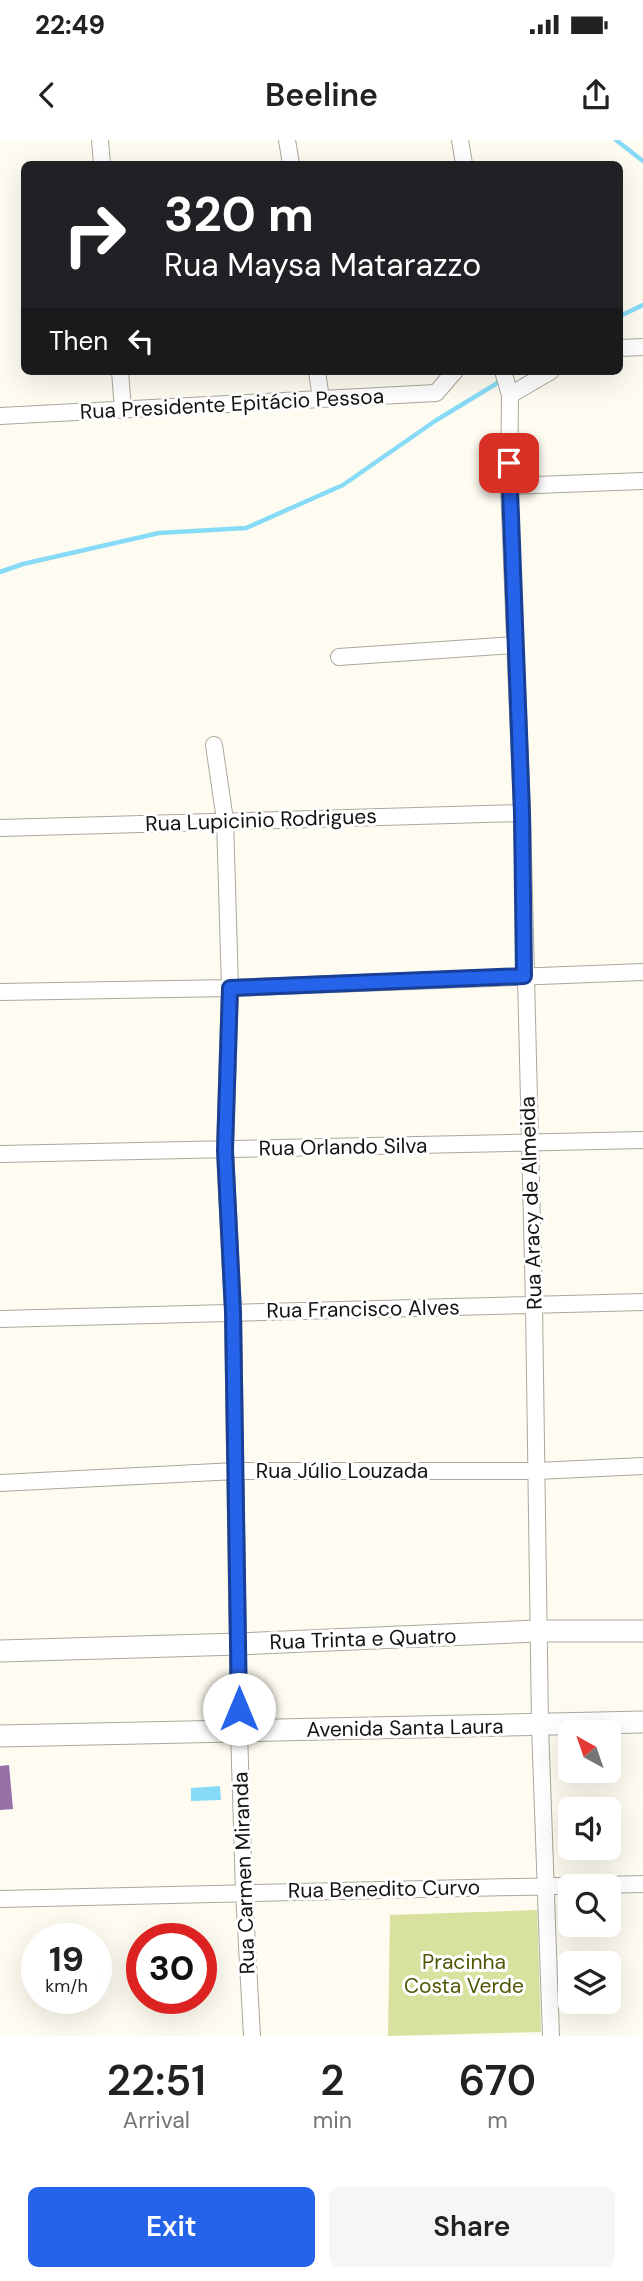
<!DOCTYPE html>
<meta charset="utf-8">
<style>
:root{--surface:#fff;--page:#f6f6f6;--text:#222;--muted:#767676;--accent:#2563eb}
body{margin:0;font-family:"DM Sans",sans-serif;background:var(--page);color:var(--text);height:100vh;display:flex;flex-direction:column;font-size:26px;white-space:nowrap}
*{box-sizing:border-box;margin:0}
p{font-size:23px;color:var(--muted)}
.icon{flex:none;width:38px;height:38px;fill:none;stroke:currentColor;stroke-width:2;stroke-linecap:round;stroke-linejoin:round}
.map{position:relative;height:1896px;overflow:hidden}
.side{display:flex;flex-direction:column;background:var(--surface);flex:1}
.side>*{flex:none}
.hud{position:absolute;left:21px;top:21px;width:602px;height:214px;border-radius:10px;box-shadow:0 7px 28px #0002;background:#202124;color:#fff;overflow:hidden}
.needle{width:46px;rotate:320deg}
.tools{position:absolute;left:558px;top:1580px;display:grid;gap:14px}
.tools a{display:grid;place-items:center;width:63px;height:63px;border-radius:10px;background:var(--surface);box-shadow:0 7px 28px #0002;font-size:35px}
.speed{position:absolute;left:21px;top:1783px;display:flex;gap:14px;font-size:35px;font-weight:700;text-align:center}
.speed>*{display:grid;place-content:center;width:91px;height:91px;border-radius:50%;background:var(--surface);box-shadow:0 7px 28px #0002;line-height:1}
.speed small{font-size:18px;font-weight:400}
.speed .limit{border:10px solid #d22;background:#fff;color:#111}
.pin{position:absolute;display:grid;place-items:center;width:60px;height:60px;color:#fff;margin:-30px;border-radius:14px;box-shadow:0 4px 10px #0006}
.me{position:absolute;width:77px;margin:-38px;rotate:0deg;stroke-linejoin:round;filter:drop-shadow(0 0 5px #0008)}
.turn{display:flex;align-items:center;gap:24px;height:147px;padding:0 28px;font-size:32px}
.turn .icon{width:91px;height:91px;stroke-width:2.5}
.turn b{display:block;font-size:49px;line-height:60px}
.then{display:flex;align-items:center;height:66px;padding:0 28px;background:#0003;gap:14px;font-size:26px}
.eta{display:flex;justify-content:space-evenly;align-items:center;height:119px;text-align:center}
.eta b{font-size:42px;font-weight:600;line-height:49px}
.primary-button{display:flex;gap:14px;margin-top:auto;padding:14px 28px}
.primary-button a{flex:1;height:80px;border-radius:10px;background:var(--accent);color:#fff;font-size:28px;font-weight:600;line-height:80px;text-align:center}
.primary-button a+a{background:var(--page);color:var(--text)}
.status{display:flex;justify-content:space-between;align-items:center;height:49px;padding:0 35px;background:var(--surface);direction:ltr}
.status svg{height:19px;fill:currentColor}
header{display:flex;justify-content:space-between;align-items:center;height:91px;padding:0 28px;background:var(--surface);font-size:32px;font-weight:600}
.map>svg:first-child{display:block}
.green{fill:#d8e19d}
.water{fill:#87dbf6}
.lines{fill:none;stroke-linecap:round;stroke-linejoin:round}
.stream{stroke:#87dbf6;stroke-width:4.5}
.building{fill:#9571a6}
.street-casing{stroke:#aba79b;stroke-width:18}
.secondary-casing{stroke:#aba79b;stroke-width:23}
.street{stroke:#fff;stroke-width:16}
.secondary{stroke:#fff;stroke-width:21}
.route-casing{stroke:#184099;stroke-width:18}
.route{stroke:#2563eb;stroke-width:12}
.labels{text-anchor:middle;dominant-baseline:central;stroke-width:6;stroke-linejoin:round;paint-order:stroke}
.street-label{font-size:21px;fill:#15130f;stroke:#fff}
.park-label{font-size:21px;fill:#505604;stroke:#fff}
</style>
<div class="status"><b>22:49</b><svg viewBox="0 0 49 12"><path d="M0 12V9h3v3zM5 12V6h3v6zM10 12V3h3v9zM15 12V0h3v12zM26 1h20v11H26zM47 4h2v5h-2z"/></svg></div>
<header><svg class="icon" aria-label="back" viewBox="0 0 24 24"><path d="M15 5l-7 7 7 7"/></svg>Beeline<svg class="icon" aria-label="share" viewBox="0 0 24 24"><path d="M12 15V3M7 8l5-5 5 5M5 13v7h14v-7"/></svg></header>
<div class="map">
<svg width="643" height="1896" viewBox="0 0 643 1896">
<rect width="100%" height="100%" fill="#fefbf1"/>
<!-- green -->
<path class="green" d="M537,1770l4,122 -153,4 2,-121z"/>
<!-- water -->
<path class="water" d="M220,1646l1,14 -30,1v-13z"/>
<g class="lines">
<!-- stream -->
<path class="stream" d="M616,0l27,21
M620,176l23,-11
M0,432l23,-8 136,-31 87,-5 97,-43 92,-64 82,-50"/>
</g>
<!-- building -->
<path class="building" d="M9,1625l4,44 -13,1v-44z"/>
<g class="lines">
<defs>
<path id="street" d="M100,0l2,24
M287,0l4,24
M460,0l4,24
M620,208l23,-1
M120,231l3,39
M317,231l4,28
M503,231l7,24 -1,91 13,327 12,492 6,420 11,311
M510,255l41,-24
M0,276l436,-23 19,-22
M509,346l134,-5
M339,517l176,-12
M214,605l11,75 5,168 -5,162 8,162 6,419 5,161 8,144
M0,688l522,-15
M0,852l230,-4 413,-16
M0,1014l643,-14
M0,1179l643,-17
M0,1343l236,-12h301l106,-5
M0,1759l643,-15"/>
<path id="secondary" d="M0,1511l239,-7 299,-13h105
M0,1596l643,-14"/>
</defs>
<!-- street casing -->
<use href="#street" class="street-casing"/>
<!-- secondary casing -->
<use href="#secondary" class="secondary-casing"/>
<!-- street -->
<use href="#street" class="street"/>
<!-- secondary -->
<use href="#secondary" class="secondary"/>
</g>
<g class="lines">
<defs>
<path id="route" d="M239,1569l-6,-397 -8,-162 5,-162 294,-12 -2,-163 -13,-350"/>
</defs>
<!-- route casing -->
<use href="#route" class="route-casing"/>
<!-- route -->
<use href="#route" class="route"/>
</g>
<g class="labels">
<!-- street labels -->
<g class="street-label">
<text transform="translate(232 264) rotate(-3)">Rua Presidente Epitácio Pessoa</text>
<text transform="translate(261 680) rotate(-2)">Rua Lupicinio Rodrigues</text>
<text transform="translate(343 1007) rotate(-1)">Rua Orlando Silva</text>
<text transform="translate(531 1063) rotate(-92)">Rua Aracy de Almeida</text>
<text transform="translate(363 1169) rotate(-1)">Rua Francisco Alves</text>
<text x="342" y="1331">Rua Júlio Louzada</text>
<text transform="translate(363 1499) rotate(-2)">Rua Trinta e Quatro</text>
<text transform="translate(405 1588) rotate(-1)">Avenida Santa Laura</text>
<text transform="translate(244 1733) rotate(-92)">Rua Carmen Miranda</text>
<text transform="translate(384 1749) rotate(-1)">Rua Benedito Curvo</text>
</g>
<!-- park labels -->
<g class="park-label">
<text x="464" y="1822">Pracinha<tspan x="464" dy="24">Costa Verde</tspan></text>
</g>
</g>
</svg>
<div class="tools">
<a><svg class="needle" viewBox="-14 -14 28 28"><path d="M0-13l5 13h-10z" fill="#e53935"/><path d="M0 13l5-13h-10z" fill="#767676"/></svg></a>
<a><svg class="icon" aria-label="sound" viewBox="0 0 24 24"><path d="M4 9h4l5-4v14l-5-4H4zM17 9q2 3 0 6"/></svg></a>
<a><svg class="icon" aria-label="search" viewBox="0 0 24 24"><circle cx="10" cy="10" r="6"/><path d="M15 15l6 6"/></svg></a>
<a><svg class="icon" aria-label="layers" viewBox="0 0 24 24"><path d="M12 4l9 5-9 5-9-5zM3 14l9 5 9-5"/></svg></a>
</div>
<div class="speed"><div>19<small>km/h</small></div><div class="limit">30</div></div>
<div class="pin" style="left:509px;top:323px;background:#d93025"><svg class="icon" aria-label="arrive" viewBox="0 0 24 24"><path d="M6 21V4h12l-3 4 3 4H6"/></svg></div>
<svg class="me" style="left:239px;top:1569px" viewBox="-20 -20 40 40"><circle r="19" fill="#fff"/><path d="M0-13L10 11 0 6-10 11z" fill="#2563eb"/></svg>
<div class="hud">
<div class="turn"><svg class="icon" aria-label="right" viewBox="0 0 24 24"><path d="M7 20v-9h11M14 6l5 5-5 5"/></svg><div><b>320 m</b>Rua Maysa Matarazzo</div></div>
<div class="then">Then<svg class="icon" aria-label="left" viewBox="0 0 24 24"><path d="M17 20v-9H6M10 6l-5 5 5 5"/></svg></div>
</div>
</div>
<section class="side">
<div class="eta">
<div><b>22:51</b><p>Arrival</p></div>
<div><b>2</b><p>min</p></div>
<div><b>670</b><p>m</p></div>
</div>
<div class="primary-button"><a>Exit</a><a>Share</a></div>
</section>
